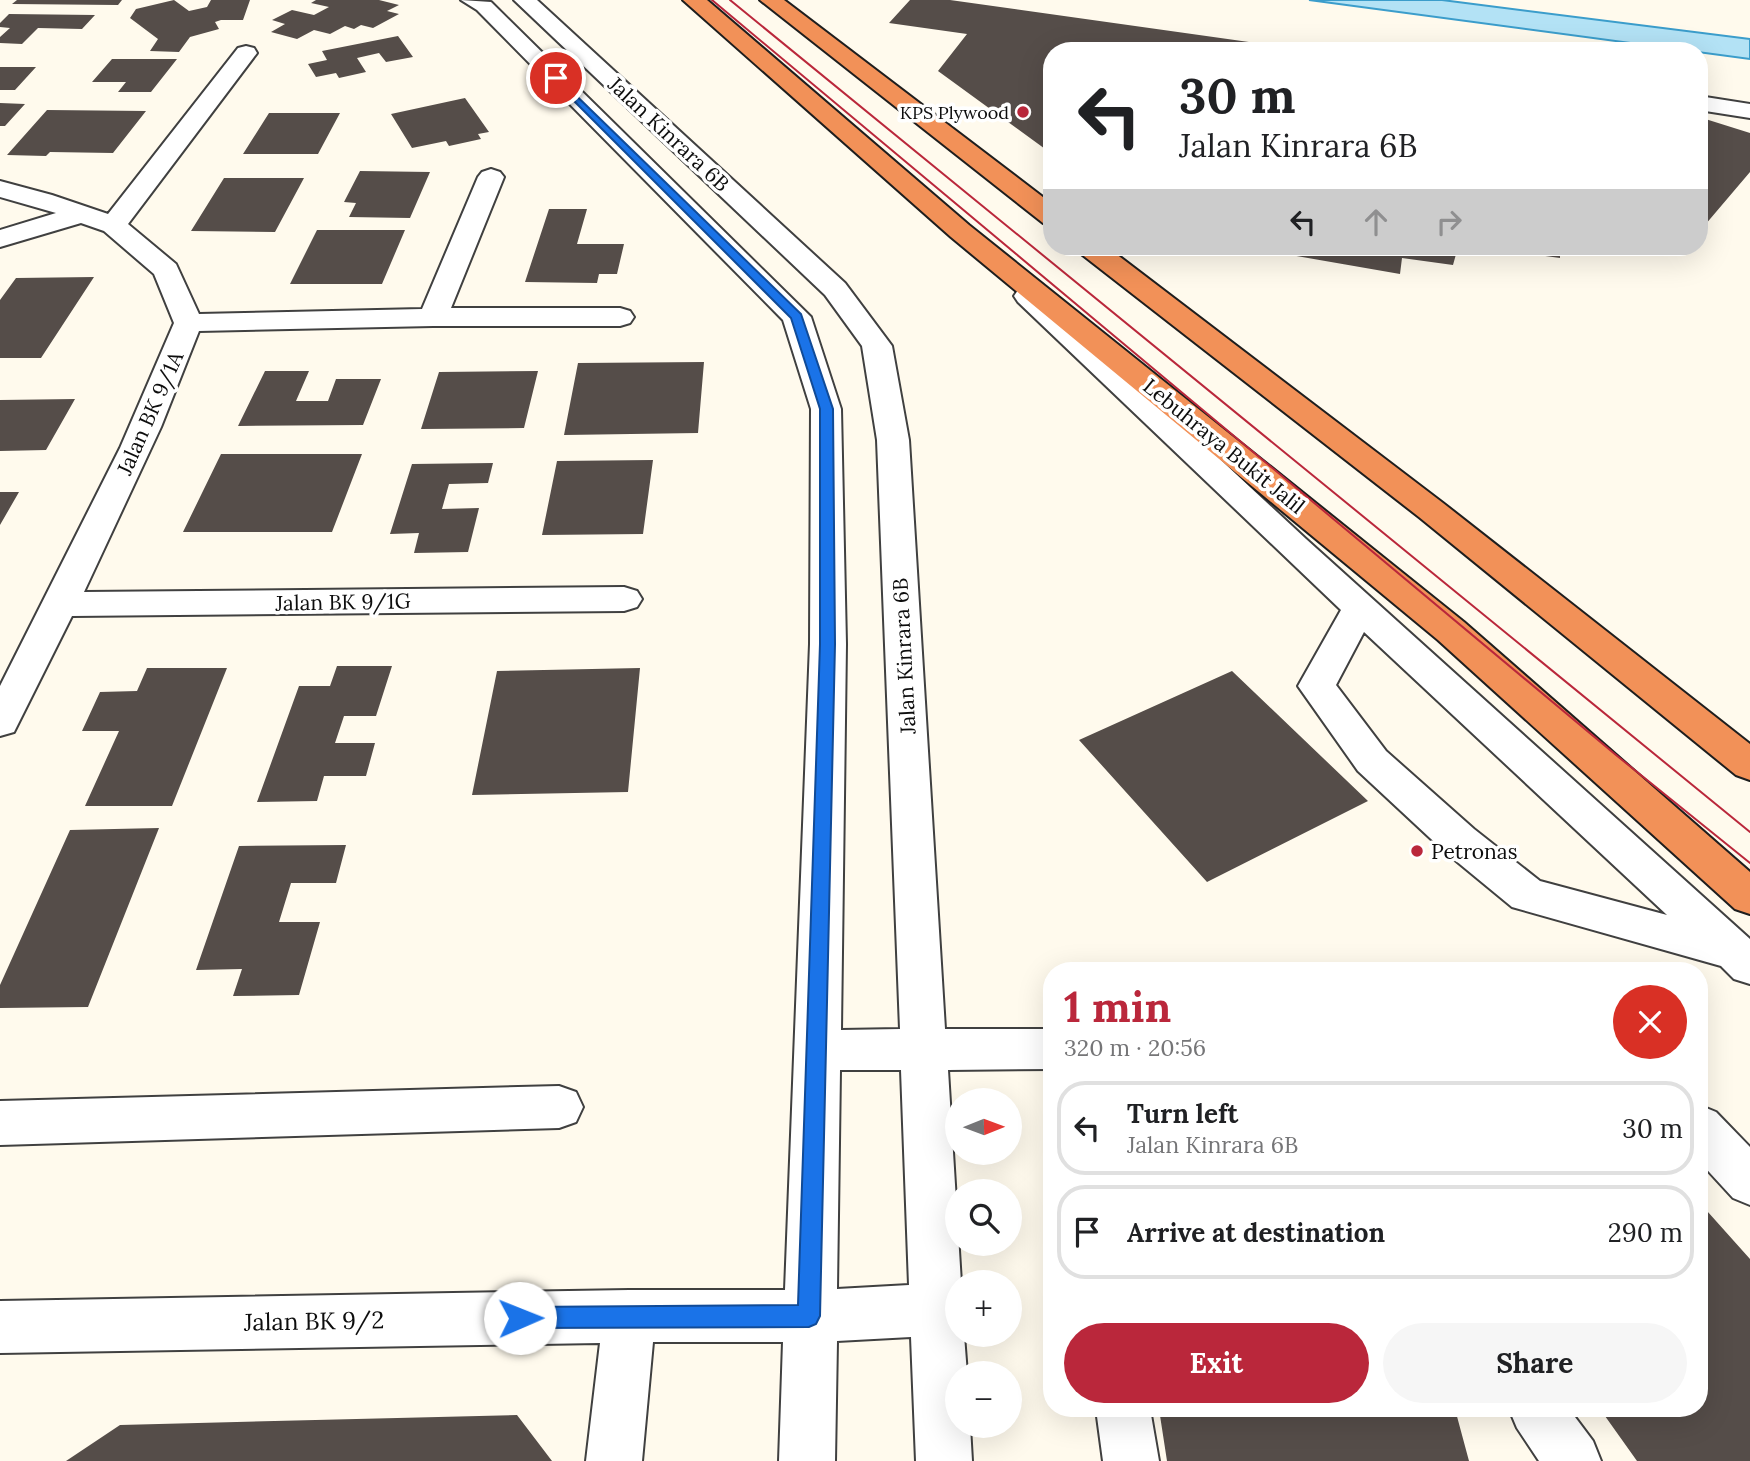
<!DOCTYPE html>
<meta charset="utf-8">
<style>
:root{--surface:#fff;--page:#f6f6f6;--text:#202124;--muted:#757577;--line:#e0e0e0;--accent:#ba273b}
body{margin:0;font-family:Lora,serif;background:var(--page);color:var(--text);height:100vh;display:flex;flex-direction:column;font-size:26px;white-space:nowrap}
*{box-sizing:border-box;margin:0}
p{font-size:23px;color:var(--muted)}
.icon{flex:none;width:38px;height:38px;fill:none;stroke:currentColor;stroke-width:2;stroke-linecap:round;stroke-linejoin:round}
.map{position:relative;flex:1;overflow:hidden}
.details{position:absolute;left:1043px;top:962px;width:665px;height:455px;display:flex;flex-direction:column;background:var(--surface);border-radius:28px;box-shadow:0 7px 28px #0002}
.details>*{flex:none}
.guide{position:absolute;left:1043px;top:42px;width:665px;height:214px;border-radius:28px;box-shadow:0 7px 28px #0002;background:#fff;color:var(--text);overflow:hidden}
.needle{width:46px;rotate:89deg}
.fabs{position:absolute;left:945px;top:1088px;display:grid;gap:14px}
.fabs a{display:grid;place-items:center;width:77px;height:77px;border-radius:50%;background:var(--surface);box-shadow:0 7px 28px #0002;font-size:35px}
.pin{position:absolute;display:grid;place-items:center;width:60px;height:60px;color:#fff;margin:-30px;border:4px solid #fff;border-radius:50%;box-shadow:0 2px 7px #0007}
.me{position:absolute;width:77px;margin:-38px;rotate:89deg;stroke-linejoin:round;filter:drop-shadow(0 0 5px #0008)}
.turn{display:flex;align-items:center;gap:24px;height:147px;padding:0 21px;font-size:32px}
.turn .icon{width:91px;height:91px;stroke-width:2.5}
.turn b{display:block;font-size:49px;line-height:60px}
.lanes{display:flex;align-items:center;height:66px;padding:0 21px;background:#0003;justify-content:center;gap:35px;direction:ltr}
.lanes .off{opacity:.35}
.round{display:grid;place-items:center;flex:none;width:74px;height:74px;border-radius:37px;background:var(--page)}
.summary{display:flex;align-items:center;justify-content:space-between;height:119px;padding:0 21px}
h1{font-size:42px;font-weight:700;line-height:52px;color:var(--accent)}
.button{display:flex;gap:14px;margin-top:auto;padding:14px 21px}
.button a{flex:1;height:80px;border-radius:42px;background:var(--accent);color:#fff;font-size:28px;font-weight:700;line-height:80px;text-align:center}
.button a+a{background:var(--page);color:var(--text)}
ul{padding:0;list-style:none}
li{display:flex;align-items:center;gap:21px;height:94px;margin:0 14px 10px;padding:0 7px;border:4px solid var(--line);border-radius:28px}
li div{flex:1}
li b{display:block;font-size:26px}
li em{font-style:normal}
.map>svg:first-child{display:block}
.water{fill:#b3e2f5;stroke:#3b9dcb;stroke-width:2}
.building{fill:#554d49}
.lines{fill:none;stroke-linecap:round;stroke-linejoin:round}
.minor-casing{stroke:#404040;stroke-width:4}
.highway-casing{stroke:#1e1e1e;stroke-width:4}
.minor{fill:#fff;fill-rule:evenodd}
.highway{fill:#f29158;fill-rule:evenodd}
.tram{stroke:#ba273b;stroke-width:2}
.route{fill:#1a73e8;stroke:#114b97;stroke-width:2}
.poi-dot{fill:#ba273b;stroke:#fff;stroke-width:2.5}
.labels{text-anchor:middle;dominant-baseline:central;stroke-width:7;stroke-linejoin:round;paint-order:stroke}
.far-poi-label{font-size:18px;fill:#0d0d0d;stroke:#fff;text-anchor:end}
.street-label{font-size:21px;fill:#0d0d0d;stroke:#fff}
.poi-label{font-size:21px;fill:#0d0d0d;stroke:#fff;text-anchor:start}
.near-street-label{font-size:24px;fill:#0d0d0d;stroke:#fff}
</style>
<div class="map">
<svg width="1750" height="1461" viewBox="0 0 1750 1461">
<rect width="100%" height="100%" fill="#fffaed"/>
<!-- water -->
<path class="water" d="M1309,0h133l308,39v20z"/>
<!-- building -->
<path class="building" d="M17,0h105l-4,5 -106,-1z
M174,0l15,11 18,-4 4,-7h39l-7,20h-22l-6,2 4,7 -29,8 -11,15 -29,-1 8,-12 -28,-21 6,-9z
M316,0h63l20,5 -12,6 12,3 -26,14 -12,-3 -7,4 -9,-3 -15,8 -16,-4 -17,9 -26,-7 14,-8 -13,-4 20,-10 22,5 15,-8 -18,-4z
M910,0h40l363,51h-261v103l-114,-83 29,-37 -78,-11z
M9,14l86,1 -13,14 -44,-1 -16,16 -22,-1v-6l10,-9 -10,-1v-4z
M398,36l15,21 -27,5 -7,-9 -22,5 9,14 -27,6 -3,-5 -20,4 -8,-13 19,-4 -5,-9z
M112,59h65l-26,33h-33l8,-10h-34z
M0,67h36l-21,23h-15z
M465,98l24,34 -11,2 3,5 -32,7 -3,-5 -34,7 -21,-34z
M0,103l25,1 -20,22h-5z
M47,110l99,1 -33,42 -63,-1 -4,4 -39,-1z
M269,113h71l-22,41h-75z
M1699,117l51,16v39l-51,60z
M360,171l70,1 -20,46 -61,-1 7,-14 -12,-1z
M224,178h80l-29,54 -84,-1z
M549,209h38l-10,35h47l-7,30h-18l-2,9 -72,-1z
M317,230h88l-23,54h-92z
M1263,247h195l-5,18 -51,-7 -2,16 -138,-24z
M1487,247h73v11l-73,-10z
M94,277l-53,81h-41v-58l16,-22z
M704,362l-6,71 -134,2 14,-72z
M265,371h44l-13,30h32l8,-22h45l-18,46 -125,1z
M538,371l-14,57 -103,1 18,-57z
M75,399l-29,51 -46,1v-51z
M221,454h141l-30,78h-149z
M653,460l-10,74 -101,1 15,-74z
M493,463l-5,20 -39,1 -7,25 37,-1 -11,44 -54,1 5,-20 -29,1 22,-70z
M0,492h19l-19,33z
M337,666h55l-16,50h-32l-9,27h40l-9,33h-42l-7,25 -60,1 42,-116h31z
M147,668h80l-55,138h-87l34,-75h-37l18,-39 37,-1z
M640,668l-12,124 -156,3 25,-124z
M1232,671l136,130 -161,81 -128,-142z
M159,828l-71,179 -88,1v-23l70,-155z
M346,845l-10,38h-45l-12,39h41l-21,73 -66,1 9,-27 -46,1 43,-124z
M1699,1202l51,57v202h-113l-37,-52h99z
M1159,1409h296l14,52h-302z
M517,1415l35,46h-486l54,-36z"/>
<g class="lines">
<defs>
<path id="minor" d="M461,0l30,2 320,315 30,92 5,235 -5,386 59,-1 -23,-589 -15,-94 -37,-51 -311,-295h23l308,283 47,63 17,94 36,589h107v40l-104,1 13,213h-4v52h7l3,39h-10v52h13l2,35h-56l-5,-124 -74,4 -2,120h-56l4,-119h-130l-11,119h-56l14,-118 -600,10v-52l629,-11h156l25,-646 1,-235 -28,-89 -306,-310zM840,1070h61l8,215 -72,4z
M246,46l8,2 3,5 -129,171 48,40 23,50 223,-5 56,-132 4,-5 9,-3 9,3 4,5 -53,131h169l10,3 4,6 -4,6 -10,3h-187l-234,5 -38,96 -77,165 540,-5 13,4 5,8 -5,8 -13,4 -552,5 -58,116 -14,4v-50l120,-238 54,-125 -20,-49 -50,-43 -23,-8 -81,24v-17l56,-17 -56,-16v-16l52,14 56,19 130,-166z
M1699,96l51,8v14l-51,-8z
M1028,288l10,2 268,249 444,400v45l-16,-5 -13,-13 -209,-59 -68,-56 -86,-80 -60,-85 43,-76 -323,-308 -4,-6 4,-6zM1364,632l303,283 -127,-34 -66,-52 -88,-78 -50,-66z
M559,1086l17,6 7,15 -7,15 -17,6 -559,17v-44z
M1699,1105l17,7 34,35v58l-17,-7 -34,-37z
M1096,1409h54l9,52h-56z
M1509,1409h60l24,32 8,20h-62l-22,-33z"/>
<path id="highway" d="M683,0h24l262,225 495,397 286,250v42l-15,-5 -297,-269 -487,-403z
M760,0h24l268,204v21l-9,-2z
M1077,247h30l336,256 307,241v36l-14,-5 -317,-258 -339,-264z"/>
</defs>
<!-- minor casing -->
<use href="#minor" class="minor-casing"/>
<!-- highway casing -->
<use href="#highway" class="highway-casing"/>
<!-- minor -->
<use href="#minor" class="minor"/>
<!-- highway -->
<use href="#highway" class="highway"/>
<!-- tram -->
<path class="tram" d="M712,0l904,755 134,108
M730,0l1020,832"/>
</g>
<!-- route -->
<path class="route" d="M556,76l245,238 32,95 2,235 -15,672 -4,8 -7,3 -289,1 -8,-3 -3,-7 3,-8 8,-3 278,-2 22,-661v-235l-29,-91 -238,-238v-4z"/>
<!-- markers -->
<g class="poi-dot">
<circle cx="1023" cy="112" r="7"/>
<circle cx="1417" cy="851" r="7"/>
</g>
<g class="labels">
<!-- far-poi labels -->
<g class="far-poi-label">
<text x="1009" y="112">KPS Plywood</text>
</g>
<!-- street labels -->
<g class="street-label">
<text transform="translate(669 134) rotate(43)">Jalan Kinrara 6B</text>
<text transform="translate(150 413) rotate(-66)">Jalan BK 9/1A</text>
<text transform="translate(1224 446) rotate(39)">Lebuhraya Bukit Jalil</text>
<text transform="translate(343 602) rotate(-1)">Jalan BK 9/1G</text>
<text transform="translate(904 656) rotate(-93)">Jalan Kinrara 6B</text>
</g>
<!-- poi labels -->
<g class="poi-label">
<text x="1431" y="851">Petronas</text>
</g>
<!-- near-street labels -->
<g class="near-street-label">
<text transform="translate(314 1321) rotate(-1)">Jalan BK 9/2</text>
</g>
</g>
</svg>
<div class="fabs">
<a><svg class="needle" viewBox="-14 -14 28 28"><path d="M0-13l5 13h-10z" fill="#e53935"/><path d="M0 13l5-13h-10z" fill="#757577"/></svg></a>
<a><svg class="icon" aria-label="search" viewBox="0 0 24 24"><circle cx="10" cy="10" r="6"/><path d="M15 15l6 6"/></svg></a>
<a>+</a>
<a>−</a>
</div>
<div class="pin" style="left:556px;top:78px;background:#d93025"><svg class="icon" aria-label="arrive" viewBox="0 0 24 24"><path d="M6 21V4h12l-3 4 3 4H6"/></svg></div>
<svg class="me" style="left:520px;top:1318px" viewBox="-20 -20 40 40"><circle r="19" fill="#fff"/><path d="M0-13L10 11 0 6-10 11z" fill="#1a73e8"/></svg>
<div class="guide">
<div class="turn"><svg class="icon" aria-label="left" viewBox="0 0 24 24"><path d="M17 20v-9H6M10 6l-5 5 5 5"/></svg><div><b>30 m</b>Jalan Kinrara 6B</div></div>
<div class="lanes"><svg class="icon" aria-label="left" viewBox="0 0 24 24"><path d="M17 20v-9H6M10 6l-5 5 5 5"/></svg><svg class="icon off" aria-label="ahead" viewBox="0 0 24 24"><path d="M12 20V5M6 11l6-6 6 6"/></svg><svg class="icon off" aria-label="right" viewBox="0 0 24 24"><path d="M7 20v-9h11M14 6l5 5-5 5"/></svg></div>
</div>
<section class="details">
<div class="summary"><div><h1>1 min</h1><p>320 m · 20:56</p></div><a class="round" style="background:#d93025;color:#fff"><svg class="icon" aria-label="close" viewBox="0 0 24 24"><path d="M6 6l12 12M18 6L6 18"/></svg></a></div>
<ul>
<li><svg class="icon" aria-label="left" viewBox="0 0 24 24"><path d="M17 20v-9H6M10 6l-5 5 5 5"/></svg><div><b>Turn left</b><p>Jalan Kinrara 6B</p></div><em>30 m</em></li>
<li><svg class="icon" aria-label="arrive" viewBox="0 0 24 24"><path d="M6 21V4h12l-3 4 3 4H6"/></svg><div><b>Arrive at destination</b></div><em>290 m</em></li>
</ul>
<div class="button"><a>Exit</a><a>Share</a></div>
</section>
</div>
